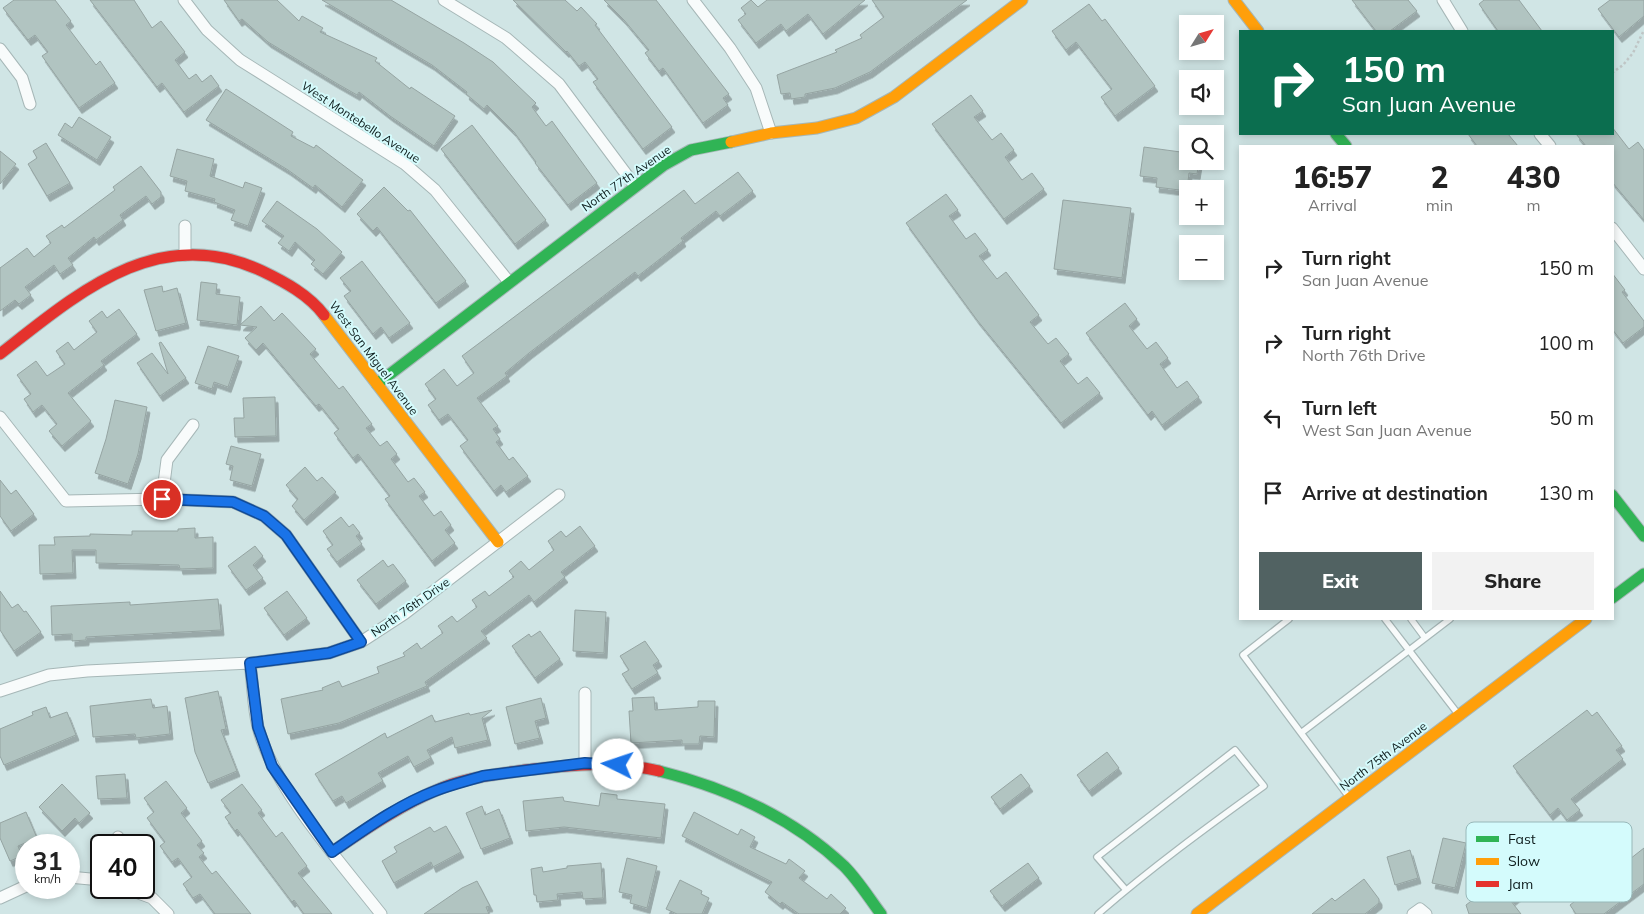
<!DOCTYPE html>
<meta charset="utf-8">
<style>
:root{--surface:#fff;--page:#f2f2f2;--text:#222;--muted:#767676;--accent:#516262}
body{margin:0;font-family:Mulish,sans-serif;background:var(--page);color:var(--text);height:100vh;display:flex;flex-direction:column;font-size:19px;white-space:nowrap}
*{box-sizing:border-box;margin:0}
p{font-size:16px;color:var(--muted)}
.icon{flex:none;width:28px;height:28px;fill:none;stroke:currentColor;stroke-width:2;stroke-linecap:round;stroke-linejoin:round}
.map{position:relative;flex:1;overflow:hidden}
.drawer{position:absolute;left:1239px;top:145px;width:375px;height:475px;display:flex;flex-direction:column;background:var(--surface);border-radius:0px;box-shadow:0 2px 8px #0003}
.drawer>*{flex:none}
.guide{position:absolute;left:1239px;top:30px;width:375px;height:105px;border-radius:0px;box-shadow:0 2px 8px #0003;background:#0b6e4f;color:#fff;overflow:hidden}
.needle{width:32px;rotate:53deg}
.tools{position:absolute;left:1179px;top:15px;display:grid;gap:10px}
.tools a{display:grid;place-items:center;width:45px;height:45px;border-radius:0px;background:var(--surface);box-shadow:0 2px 8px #0003;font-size:25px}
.speed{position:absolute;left:15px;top:834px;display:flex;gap:10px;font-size:25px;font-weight:700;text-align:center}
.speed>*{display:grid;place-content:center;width:65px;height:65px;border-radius:50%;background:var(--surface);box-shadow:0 2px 8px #0003;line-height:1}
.speed small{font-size:12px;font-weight:400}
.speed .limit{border:2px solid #111;border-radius:8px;background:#fff;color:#111}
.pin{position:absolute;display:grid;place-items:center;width:42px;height:42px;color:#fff;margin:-21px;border:2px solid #fff;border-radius:50%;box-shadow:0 1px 5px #0007}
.me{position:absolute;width:55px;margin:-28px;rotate:274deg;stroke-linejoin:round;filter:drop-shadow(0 0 4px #0008)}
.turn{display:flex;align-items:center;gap:18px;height:105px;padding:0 20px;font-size:22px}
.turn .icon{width:65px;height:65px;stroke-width:2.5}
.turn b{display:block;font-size:35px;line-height:42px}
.eta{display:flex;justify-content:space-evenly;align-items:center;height:85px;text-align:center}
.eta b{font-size:30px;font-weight:800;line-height:35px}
.cta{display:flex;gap:10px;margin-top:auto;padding:10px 20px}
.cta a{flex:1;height:58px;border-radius:0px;background:var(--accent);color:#fff;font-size:20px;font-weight:800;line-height:58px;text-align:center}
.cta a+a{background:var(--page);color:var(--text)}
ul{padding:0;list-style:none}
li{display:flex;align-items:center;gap:15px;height:75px;padding:0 20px}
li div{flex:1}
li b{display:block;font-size:19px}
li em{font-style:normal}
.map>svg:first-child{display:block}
.building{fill:#b1c4c1;stroke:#95a4a2;filter:url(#shadow)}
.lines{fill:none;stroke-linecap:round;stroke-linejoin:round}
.lane-casing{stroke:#a6b7b7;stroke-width:8}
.street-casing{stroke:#a6b7b7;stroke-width:13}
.fast-casing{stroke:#a6b7b7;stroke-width:13}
.slow-casing{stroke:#a6b7b7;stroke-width:13}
.jam-casing{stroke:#a6b7b7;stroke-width:13}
.path{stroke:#bfc5c5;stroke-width:2.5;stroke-dasharray:2.5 2.5;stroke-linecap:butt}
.lane{stroke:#f8fbfb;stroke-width:5.5}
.street{stroke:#f8fbfb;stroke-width:11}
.fast{stroke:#30b455;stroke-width:11}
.slow{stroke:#ff9f0a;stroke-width:11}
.jam{stroke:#e5322d;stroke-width:11}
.route-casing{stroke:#114b97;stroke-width:12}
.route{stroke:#1a73e8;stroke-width:9}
.labels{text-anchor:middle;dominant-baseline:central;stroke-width:4;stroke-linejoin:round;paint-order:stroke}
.street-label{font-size:12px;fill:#0d1c1c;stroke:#d4fbfc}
.key{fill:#d4fbfc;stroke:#98b8b9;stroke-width:1}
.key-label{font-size:14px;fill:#0d1c1c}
</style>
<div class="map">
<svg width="1644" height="914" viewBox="0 0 1644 914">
<defs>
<filter id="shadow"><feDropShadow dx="3" dy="5.5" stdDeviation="0" flood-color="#0004"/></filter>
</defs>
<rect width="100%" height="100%" fill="#d0e5e5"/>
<!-- building -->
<path class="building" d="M14,0h41l16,21 -5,4 30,40 4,-4 15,22 -36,25 -37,-52 6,-4 -13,-17 -7,5 -25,-32z
M90,0h44l18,28 9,-7 24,31 -10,8 14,19 7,-5 6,8 9,-7 8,11 -35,26 -22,-29 -5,4z
M224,0h53l22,21 3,-5 21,12 -3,4 57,26 -2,3 35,28 1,-2 44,29 -21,30 -44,-30 -31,-24 -2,3 -21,-12 -68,-41 -26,-23 -3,2z
M322,0h69l73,43 29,19 43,41 -4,4 14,19 6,-5 45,62 -29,22 -33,-42 1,-1 -22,-30 -27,-27 -3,4 -18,-15 1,-2 -35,-27z
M513,0h52l12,11 4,-4 16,17 -2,1 77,102 -29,22 -50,-67 5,-3 -13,-17 -6,4 -12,-15 -1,1z
M604,0h52l73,94 -6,4 5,7 -25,18 -40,-55 -4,3 -14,-18 4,-3 -25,-30z
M751,0l7,7 9,-7h98l-42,34 -15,-20 -22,17 -5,-7 -25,19 -18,-23 8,-6 -5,-6z
M872,0h95l-97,72 -35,16 -30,6v3l-14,2 -1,-6 -9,1 -4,-19 60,-23 -2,-2 27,-12 -2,-3 24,-18z
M1352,0h56l9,11 -27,20h-14z
M1484,0h35l23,31h-44l-19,-27z
M1610,0h34v16l-25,21 -21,-28z
M1089,4l13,17 3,-2 50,67 -40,30 -14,-19 11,-8 -36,-47 -10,8 -14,-19z
M226,89l67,43 -2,4 23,12 2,-3 47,35 -21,27 -27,-22 -2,3 -25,-18 -82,-50z
M971,95l12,16 -9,6 18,23 9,-7 13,17 -9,7 17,23 10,-7 12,16 -40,30 -72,-95z
M79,117l32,20 -14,23 -39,-25 7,-12 7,5z
M472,125l74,95 -31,24 -74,-95z
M1612,127l17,22 9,-7 6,8v70l-32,-38v-36h-26l-10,-12h36z
M1468,134h40l10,12h-41z
M46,143l24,40 -23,13 -19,-32 9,-6 -4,-7z
M1144,147l44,6v8l11,1 -2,12 -8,-1 -2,18 -31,-4 1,-9 -17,-2z
M177,149l37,10 -4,17 33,12 2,-6 17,6 -14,38 -17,-6 4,-10 -21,-8 1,-3 -30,-8 2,-10 -17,-5z
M0,151l16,13 -16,20z
M141,166l20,26v5l-9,7 -6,-8 -26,19 3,5 -27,20 -2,-3 -26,21 5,7 -13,9 -6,-9 -29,22 6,8 -12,9 -4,-4 -15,11v-43l27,-20 7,9 17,-14 -5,-7 16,-11 2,3 51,-38 -2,-3z
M738,172l15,19 -33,25 -4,-5 -35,27 2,3 -45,35 -3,-4 -25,19 -81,62 -24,20 2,3 -30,22 21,28 -5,3 7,10 -4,3 13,18 4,-3 15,19 -22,16 -5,-7 -7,6 -34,-45 8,-6 -20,-26 -9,6 -11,-15 8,-6 -11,-15 19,-15 13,17 17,-13 -12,-17 222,-166 11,14z
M384,187l24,24 2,-1 56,71 -30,22 -59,-76 -4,4 -16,-17z
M946,194l12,16 -9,6 17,23 9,-6 13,17 -9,6 18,23 9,-7 33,43 -9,7 18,22 8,-6 13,16 -9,7 18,23 9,-7 13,16 -39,30 -84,-103 -71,-97z
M1063,200l68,8 -9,70 -68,-9z
M277,201l40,28 25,23 -19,22 -12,-10 4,-4 -20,-18 -6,9 -11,-8 6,-7 -22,-15z
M362,261l48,62 -21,15 -8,-11 -8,7 -29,-38 7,-5 -11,-13z
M1612,273l13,17 -3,2 22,29v6l-21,16 -11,-14z
M201,282l16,2 -1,10 24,3 -3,28 -40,-5z
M162,286l1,6 14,-4 9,35 -30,8 -12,-41z
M1125,303l12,16 -8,7 18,23 9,-7 12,16 -8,6 17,24 10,-7 12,16 -37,28 -10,-14 -4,4 -62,-82z
M261,306l13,15 8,-8 22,23 12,13 -6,5 29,35 4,-3 29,38 -6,4 14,18 7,-5 10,13 -6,5 17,23 6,-4 11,14 -6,4 15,20 7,-5 10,14 -6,5 10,13 -23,18 -47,-62 5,-3 -32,-42 -5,4 -19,-25 5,-4 -20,-25 -3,2 -53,-63 -7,7 -11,-12 12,-11 -17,-2z
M119,309l18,25 -36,27 3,4 -36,28 23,28 -29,25 -13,-15 8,-7 -15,-19 -9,7 -9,-13 7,-5 -14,-19 19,-14 11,15 18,-12 -9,-13 12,-9 6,8 23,-18 -8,-11 13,-10 5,7z
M161,342l25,36 -26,18 -23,-33 15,-10 16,21 -9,-31z
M208,346l31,10 -11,31 -14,-5 -2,7 -17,-6z
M275,397l1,39 -41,1 -1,-19h10l-1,-20z
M115,400l32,7 -9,47 -10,30 -33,-11 11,-34z
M231,446l30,8 -9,32 -22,-6 3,-14 -7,-2z
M305,467l12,14 5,-4 14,15 -32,28 -12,-14 6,-7 -12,-14z
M0,480l11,14 5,-4 18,24 -23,17 -11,-15z
M341,517l8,10 4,-3 7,9 -4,3 6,8 -25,18 -10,-13 6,-4 -10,-14z
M580,526l15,20 -34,26 4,5 -31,25 -5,-7 -48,36 6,7 -62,44 2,4 -88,37 -51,11 -7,-35 42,-9 -1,-2 17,-7 3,6 37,-14 -2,-6 28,-11 -2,-3 14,-10 4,6 22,-16 -5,-7 14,-10 5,6 20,-15 -5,-7 13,-9 4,5 25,-19 -5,-6 12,-10 8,9 25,-20 -6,-9 13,-10 5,6z
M195,528v10l18,-1v31l-33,1 -1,-4 -83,-2v-13h-24l1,23 -33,1 -1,-29h16l-1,-8 36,-1v-2l42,1v-4h46v-2z
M255,546l8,10 -10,9 10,13 -17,12 -18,-24z
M383,560l5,7 5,-3 13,17 -30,23 -19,-24z
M0,591l12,17 6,-4 6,8 2,-1 15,21 -27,19 -14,-21z
M287,591l20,27 -23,17 -20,-27z
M218,599l3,31 -135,7v3l-14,1v-7l-20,1 -1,-29 79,-4v3z
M575,610l31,2 -2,41 -31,-2z
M540,631l20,28 -25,19 -23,-32 17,-12 2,3z
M645,641l14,20 -6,4 5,8 -26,16 -10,-15 7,-4 -9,-14z
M218,691l8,38 -5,1 16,41 -29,12 -13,-31 -10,-54z
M654,697l1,13 43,-3v-6h17l-1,36 -14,-1 -1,8h-17v-4l-51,3 -2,-32h4l-1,-13z
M541,698l5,20 -11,3 5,17 -25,6 -9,-37z
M151,699l2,9 14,-2 3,28 -34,4 -1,-4 -42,3 -3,-31z
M46,707l4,11 17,-6 9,23 -72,30 -4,-9v-27l33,-14 -1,-3z
M492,710l-10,8 6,22 -33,8 -3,-11 -25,13 4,8 -17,9 -6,-11 -30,17 5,8 -37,22 -4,-7 -9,5 -18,-27 70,-41 2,5 45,-23 3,7 34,-9 1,2z
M1587,710l5,6 5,-4 25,34 -6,4 7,9 -52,40 9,11 -13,10 -9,-12 -8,7 -37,-49z
M1107,752l12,16 -30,23 -12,-16z
M125,774l2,24 -29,1 -2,-23z
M1021,774l9,12 -30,23 -9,-12z
M166,781l21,27 -6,5 21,28 -5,4 7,8 -5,4 13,17 4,-3 35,43h-36l-15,-20 -7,4 -10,-14 9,-7 -14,-19 -6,4 -12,-16 5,-4 -18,-24 7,-6 -10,-14z
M62,784l28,29 -11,10 -4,-5 -13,13 -23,-24z
M242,784l20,26 -4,3 18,24 6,-5 25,34 -9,7 34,41h-28l-10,-14 -2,2 -55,-73 -2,2 -10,-14 6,-4 -10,-13z
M601,793l16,2v4l48,5 -4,34 -97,-11 -38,4 -3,-30 40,-4 1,4 35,5z
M482,806l3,9 14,-6 11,29 -29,11 -15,-36z
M26,812l11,26 -19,8 4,10 -12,5 -10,-23v-15z
M694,812l44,23 3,-6 14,8 -5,10 36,17 3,-5 16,12 -6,7 28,21 4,-5 15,14 -6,6h-41l-17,-12 -2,2 -15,-12 7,-10 -90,-46z
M446,826l15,26 -28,15 -2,-5 -37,21 -12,-22 15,-9 -3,-5 36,-20 4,5z
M1443,838l23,5 -11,45 -23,-5z
M1644,848v36l-40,30h-28l-6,-9 30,-23 -7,-10 21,-16 7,10z
M1410,850l8,28 -23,7 -8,-28z
M627,858l30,8 -10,42 -17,-5 2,-8 -13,-3z
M601,863l2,35 -20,1 -1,-7 -25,2 1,6 -21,2 -1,-7h-2l-3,-26 11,-2 1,5 24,-4v-2z
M1028,863l11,15 -37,28 -12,-15z
M1505,875l15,19 -9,7 10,13h-52l-3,-9z
M1364,879l15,20v4l-14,11h-53l20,-16 3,3z
M680,880l22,11 -1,3 8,4 -7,16h-25l-11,-5z
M477,881l13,25 -4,1 3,7h-65l38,-26z"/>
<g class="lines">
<defs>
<path id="lane" d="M1289,619l-46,36 58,78 149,-114
M1385,619l73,95
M1411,619l14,19
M1301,733l48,64
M1098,914c53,-46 109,-87 166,-128l-29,-36 -138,107 29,33"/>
<path id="street" d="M184,0l23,30 33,30 165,104 30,26 74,92
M444,0l62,38 53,46 76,102
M693,0l37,48 26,40 15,45
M1443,0l19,31
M0,49l22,29 8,26
M1540,134l10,12
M1612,228l32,41
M185,255v-29
M0,417l66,84 96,-2 71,3 31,14 22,19 75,107
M162,499l5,-39 26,-35
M250,663c3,21 3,44 8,64 15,61 84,137 123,187
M0,691l49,-16 38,-4 163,-8 79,-10 32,-11 43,-28 155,-119
M585,693v70
M116,845l2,-8
M69,877l32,3
M125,888l27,10 16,16
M0,898l26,-12
M1413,914l7,-5 6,5"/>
<path id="fast" d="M1336,134l10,12
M377,384l287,-219 27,-15 40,-8
M1612,495l32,41
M1612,598l32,-24
M659,771c68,17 133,46 185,95 14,14 25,32 37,48"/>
<path id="slow" d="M1234,0l24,31
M731,142l40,-9 46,-5 39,-10 38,-21 128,-97
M324,315l174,227
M1197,914l389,-295"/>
<path id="jam" d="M0,354c78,-61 158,-132 262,-83 23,11 47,24 62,44
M332,852c35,-24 72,-49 112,-65 26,-10 55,-13 82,-17 45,-5 88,-10 133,1"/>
</defs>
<!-- lane casing -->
<use href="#lane" class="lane-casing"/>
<!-- street casing -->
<use href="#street" class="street-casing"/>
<!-- fast casing -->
<use href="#fast" class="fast-casing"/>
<!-- slow casing -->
<use href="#slow" class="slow-casing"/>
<!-- jam casing -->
<use href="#jam" class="jam-casing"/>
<!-- path -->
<path class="path" d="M1612,73l11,-8 10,-12 11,-23"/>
<!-- lane -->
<use href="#lane" class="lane"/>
<!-- street -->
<use href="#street" class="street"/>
<!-- fast -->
<use href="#fast" class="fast"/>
<!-- slow -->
<use href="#slow" class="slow"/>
<!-- jam -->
<use href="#jam" class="jam"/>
</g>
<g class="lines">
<defs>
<path id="route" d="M162,499l71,3 31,14 22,19 75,107 -32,11 -79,10 8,64 14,39 60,86c32,-22 66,-47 103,-61 15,-6 32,-10 48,-15l102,-13 33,2"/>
</defs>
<!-- route casing -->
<use href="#route" class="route-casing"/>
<!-- route -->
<use href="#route" class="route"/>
</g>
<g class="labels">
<!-- street labels -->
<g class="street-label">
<text transform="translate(361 122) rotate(33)">West Montebello Avenue</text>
<text transform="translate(626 178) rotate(-35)">North 77th Avenue</text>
<text transform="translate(374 358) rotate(53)">West San Miguel Avenue</text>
<text transform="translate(410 607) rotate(-35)">North 76th Drive</text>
<text transform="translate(1383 756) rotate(-37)">North 75th Avenue</text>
</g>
</g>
<!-- legend -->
<rect x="1466" y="822" width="166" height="80" rx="8" class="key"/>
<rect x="1476" y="836" width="23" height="6" fill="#30b455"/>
<rect x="1476" y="858" width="23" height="7" fill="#ff9f0a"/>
<rect x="1476" y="881" width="23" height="6" fill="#e5322d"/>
<g class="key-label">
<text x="1508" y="844">Fast</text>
<text x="1508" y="866">Slow</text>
<text x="1508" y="889">Jam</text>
</g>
</svg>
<div class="tools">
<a><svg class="needle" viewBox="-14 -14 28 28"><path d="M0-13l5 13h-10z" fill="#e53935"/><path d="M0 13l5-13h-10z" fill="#767676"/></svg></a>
<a><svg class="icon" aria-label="sound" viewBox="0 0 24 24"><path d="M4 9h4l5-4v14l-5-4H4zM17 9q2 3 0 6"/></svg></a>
<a><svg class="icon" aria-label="search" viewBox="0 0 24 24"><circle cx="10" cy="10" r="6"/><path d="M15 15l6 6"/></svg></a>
<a>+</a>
<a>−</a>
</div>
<div class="speed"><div>31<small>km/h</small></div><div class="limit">40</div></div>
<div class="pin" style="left:162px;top:499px;background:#d93025"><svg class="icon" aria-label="arrive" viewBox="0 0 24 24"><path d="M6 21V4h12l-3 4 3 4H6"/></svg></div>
<svg class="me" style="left:618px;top:765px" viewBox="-20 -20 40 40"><circle r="19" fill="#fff"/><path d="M0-13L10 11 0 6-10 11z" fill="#1a73e8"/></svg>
<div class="guide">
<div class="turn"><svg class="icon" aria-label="right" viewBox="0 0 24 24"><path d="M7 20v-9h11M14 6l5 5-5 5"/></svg><div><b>150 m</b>San Juan Avenue</div></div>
</div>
<section class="drawer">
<div class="eta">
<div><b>16:57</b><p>Arrival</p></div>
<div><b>2</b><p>min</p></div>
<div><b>430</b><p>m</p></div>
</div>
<ul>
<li><svg class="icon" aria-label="right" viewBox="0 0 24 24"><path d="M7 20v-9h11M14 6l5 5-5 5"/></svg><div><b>Turn right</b><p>San Juan Avenue</p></div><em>150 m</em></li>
<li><svg class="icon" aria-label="right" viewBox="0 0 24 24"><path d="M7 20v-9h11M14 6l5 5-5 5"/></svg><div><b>Turn right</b><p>North 76th Drive</p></div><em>100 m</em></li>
<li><svg class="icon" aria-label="left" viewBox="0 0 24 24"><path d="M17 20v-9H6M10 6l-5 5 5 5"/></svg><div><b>Turn left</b><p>West San Juan Avenue</p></div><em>50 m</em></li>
<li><svg class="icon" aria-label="arrive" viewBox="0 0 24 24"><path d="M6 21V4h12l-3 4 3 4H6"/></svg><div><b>Arrive at destination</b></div><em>130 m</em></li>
</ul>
<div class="cta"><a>Exit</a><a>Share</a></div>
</section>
</div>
